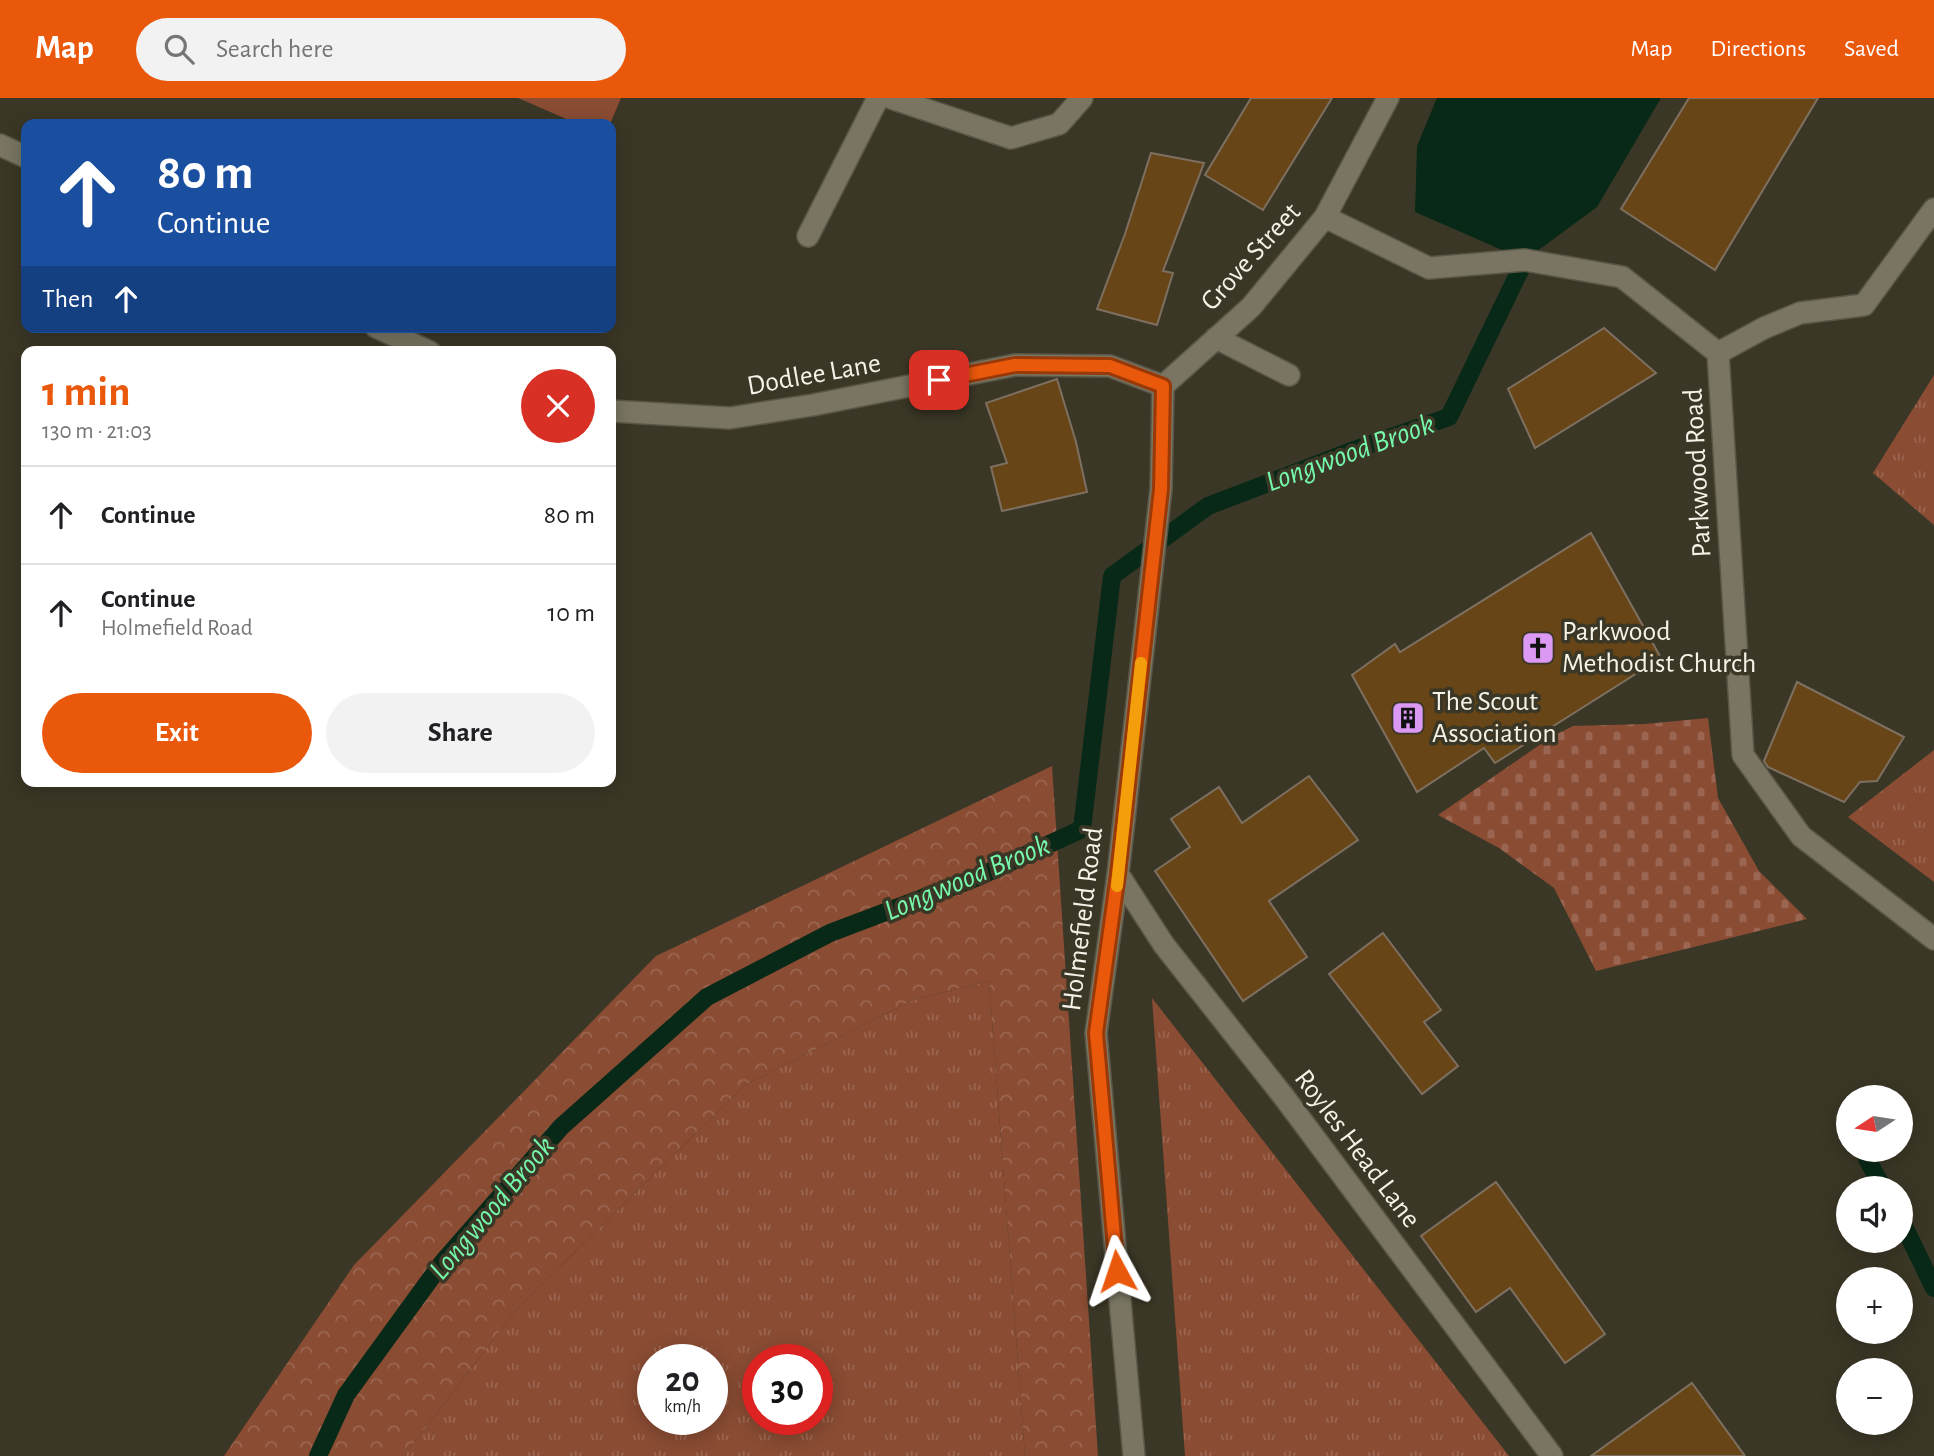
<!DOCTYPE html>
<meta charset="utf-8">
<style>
:root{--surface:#fff;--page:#f2f2f2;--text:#202124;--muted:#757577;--line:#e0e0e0;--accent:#ea580c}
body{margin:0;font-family:"Alegreya Sans",sans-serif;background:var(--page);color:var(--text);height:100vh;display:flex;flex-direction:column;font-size:26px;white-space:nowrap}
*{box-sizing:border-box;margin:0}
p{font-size:23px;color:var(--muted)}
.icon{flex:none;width:38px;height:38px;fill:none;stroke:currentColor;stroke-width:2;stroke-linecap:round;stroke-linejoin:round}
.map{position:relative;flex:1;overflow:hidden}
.panel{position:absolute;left:21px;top:248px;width:595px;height:441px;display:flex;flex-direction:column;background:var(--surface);border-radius:14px;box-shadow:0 4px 18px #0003}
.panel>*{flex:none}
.guide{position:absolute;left:21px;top:21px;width:595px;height:214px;border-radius:14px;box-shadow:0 4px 18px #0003;background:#1a4fa0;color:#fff;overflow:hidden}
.needle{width:46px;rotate:258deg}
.fabs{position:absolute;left:1836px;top:987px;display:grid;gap:14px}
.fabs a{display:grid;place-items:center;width:77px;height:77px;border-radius:50%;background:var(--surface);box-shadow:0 4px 18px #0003;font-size:35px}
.speed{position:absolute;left:637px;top:1246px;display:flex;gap:14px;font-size:35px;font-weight:700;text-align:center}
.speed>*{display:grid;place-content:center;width:91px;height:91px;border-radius:50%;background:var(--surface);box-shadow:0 4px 18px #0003;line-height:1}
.speed small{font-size:18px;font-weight:400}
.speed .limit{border:10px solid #d22;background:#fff;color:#111}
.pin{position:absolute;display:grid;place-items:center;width:60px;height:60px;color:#fff;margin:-30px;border-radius:14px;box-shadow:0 4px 10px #0006}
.me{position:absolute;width:77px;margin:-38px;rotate:355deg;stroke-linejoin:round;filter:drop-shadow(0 0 5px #0008)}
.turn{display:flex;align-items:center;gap:24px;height:147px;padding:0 21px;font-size:32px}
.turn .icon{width:91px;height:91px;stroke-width:2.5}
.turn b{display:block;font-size:49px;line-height:60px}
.then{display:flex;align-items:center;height:66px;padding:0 21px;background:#0003;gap:14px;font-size:26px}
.round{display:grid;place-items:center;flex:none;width:74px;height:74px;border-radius:37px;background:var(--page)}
.summary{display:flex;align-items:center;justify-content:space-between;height:119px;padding:0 21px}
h1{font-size:42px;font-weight:700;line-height:52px;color:var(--accent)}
.cta{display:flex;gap:14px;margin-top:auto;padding:14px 21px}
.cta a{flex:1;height:80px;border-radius:42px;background:var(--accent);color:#fff;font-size:28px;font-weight:700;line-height:80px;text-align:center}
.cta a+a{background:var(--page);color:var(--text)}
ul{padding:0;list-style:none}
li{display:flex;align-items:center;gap:21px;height:98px;padding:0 21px;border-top:2px solid var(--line)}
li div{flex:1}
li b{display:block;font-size:26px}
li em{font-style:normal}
header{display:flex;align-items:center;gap:42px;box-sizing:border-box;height:98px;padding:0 35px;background:var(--accent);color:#fff}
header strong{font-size:33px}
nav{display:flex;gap:38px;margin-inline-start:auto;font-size:24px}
.search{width:490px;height:63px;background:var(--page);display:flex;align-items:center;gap:18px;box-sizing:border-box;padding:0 24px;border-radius:38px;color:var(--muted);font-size:26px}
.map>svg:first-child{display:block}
.grass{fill:url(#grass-tufts);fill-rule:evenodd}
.forest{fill:url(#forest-crowns)}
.cemetery{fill:url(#cemetery-stones)}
.pitch{fill:#8a4c33}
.water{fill:#082917}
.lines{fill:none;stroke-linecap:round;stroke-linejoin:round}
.stream{stroke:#082917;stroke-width:18}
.building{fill:#674516;stroke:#7e7061;stroke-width:2}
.lane-casing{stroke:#595647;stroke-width:24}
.street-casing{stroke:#595647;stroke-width:24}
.lane{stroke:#797562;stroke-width:21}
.street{stroke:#797562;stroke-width:21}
.route-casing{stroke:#983908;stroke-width:18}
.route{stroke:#ea580c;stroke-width:12}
.slow{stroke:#f59e0b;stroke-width:12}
.labels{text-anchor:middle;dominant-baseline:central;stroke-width:7;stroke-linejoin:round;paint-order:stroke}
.street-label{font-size:28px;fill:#f5f3e8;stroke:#3b3726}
.poi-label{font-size:28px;fill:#f5f3e8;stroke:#3b3726;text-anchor:start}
.water-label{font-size:30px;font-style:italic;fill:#75f8ac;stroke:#3b3726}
</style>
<header>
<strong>Map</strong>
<div class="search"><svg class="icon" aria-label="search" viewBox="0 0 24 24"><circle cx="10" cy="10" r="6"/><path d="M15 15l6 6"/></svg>Search here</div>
<nav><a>Map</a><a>Directions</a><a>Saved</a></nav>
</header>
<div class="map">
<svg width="1934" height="1358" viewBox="0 0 1934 1358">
<defs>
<pattern id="grass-tufts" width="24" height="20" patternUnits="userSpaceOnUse" patternTransform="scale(1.75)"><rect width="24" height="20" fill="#8a4c33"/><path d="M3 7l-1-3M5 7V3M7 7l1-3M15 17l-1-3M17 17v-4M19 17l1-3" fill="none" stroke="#9b6651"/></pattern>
<pattern id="forest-crowns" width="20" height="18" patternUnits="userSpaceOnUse" patternTransform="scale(1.75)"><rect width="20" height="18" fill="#8a4c33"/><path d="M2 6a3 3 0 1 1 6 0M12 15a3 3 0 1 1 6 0" fill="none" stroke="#9b6651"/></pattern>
<pattern id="cemetery-stones" width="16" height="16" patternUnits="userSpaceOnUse" patternTransform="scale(1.75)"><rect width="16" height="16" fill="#8a4c33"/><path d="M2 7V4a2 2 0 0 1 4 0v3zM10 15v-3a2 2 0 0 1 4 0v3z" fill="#9b6651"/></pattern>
</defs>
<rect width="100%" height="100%" fill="#3b3726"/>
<!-- grass -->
<path class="grass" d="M1934,277v150l-61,-52z
M1934,652v132l-86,-65z
M989,883l36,475h-621l111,-145 230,-226 168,-85zM653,1262h59v59h-59zM758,1262h59v59h-59z
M1152,900l357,458h-324z"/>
<!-- forest -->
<path class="forest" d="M1052,668l46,690h-73l-36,-475 -76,19 -168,85 -230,226 -111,145h-180l130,-191 302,-309z"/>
<!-- cemetery -->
<path class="cemetery" d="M1708,620l10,80 41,73 48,48 -211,52 -42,-83 -55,-40 -61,-33 113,-78 22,-11 72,-2z"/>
<!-- pitch -->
<path class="pitch" d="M518,0h103l-11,26h-32z"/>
<!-- water -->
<path class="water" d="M1437,0h224l-64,109 -72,53 -110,-48 2,-66z"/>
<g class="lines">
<!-- stream -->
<path class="stream" d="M1867,1061l16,29
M1900,1120l34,70
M318,1358l28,-61 96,-132 119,-136 146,-130 123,-64 148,-56 104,-48 30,-253 96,-70 149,-57 92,-32 76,-157"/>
</g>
<!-- building -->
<path class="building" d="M1251,0h81l-69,112 -58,-35z
M1689,0h129l-103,172 -94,-61z
M1151,55l53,10 -41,108 10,2 -16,52 -60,-16 28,-75z
M1604,230l52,45 -121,75 -27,-59z
M1057,281l19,63 11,50 -85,19 -11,-44 16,-4 -21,-60z
M1591,435l70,125 -166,105 -11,-15 -67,44 -65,-117 43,-31 5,8z
M1797,584l107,55 -27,44 -17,1 -16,20 -76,-35 -4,-6z
M1309,678l49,64 -89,61 38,56 -64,44 -88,-130 35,-24 -19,-28 48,-32 23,36z
M1383,835l58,77 -17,12 34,44 -36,28 -93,-120z
M1496,1084l109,152 -40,29 -55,-75 -34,24 -55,-76z
M1692,1285l53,73h-154z"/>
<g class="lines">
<defs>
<path id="lane" d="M1216,240l73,37
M1718,255l46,-25 36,-15 64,-8 70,-96"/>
<path id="street" d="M891,0l120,40 48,-14 23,-26
M0,47l26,12
M1325,119l104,51 96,-8 97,17 96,76 25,402 58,81 133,103
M808,138l70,-138
M376,229l54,25
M611,313l119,7 83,-13 202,-40 95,1 53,20 88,-79 74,-90 63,-119
M1118,776l46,71 120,152 268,359
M1134,1358l-38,-423 22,-159 43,-385 2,-103"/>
</defs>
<!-- lane casing -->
<use href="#lane" class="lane-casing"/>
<!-- street casing -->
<use href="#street" class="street-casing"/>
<!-- lane -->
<use href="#lane" class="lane"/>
<!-- street -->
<use href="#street" class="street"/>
</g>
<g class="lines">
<defs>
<path id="route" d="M939,282l76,-15 95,1 53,20 -2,103 -43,385 -22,159 21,238"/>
</defs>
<!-- route casing -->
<use href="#route" class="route-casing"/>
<!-- route -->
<use href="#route" class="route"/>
<!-- slow -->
<path class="slow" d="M1117,788l24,-223"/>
</g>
<!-- icons -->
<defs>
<symbol id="church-square" viewBox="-11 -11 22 22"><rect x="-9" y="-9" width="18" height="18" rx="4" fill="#dc99f4" stroke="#3b3726"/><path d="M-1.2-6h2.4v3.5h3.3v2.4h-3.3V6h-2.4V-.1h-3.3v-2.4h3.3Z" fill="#111"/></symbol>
<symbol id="building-square" viewBox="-11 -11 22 22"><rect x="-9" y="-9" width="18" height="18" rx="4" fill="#dc99f4" stroke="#3b3726"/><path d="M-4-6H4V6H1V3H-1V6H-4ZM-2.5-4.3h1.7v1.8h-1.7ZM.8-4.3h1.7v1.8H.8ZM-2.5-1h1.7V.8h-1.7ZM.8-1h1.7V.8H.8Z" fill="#111"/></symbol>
</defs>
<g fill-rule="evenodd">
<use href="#church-square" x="1519" y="531" width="38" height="38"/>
<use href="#building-square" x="1389" y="601" width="38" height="38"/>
</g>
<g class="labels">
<!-- street labels -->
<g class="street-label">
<text transform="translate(1251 159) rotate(-48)">Grove Street</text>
<text transform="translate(814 277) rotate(-10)">Dodlee Lane</text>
<text transform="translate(1698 375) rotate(-93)">Parkwood Road</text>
<text transform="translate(1083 821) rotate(-83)">Holmefield Road</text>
<text transform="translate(1357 1051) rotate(53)">Royles Head Lane</text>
</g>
<!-- poi labels -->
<g class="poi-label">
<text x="1562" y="534">Parkwood<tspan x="1562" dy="32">Methodist Church</tspan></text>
<text x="1432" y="604">The Scout<tspan x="1432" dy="32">Association</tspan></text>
</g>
<!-- water labels -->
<g class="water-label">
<text transform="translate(1350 355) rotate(-20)">Longwood Brook</text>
<text transform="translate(967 780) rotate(-23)">Longwood Brook</text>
<text transform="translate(492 1110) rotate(-50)">Longwood Brook</text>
</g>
</g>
</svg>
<div class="fabs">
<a><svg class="needle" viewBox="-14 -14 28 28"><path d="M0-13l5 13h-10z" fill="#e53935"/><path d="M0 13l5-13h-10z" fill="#757577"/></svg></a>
<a><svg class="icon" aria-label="sound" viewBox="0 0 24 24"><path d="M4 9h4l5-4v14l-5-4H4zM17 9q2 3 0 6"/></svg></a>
<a>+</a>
<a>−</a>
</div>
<div class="speed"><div>20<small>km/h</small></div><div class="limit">30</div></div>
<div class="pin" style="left:939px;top:282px;background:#d93025"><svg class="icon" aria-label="arrive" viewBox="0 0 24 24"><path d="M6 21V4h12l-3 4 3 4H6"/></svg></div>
<svg class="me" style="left:1117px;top:1173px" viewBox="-20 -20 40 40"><path d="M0-17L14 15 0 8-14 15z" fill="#ea580c" stroke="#fff" stroke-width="4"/></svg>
<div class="guide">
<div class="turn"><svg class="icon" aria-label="ahead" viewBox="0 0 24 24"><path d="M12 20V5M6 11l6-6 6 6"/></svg><div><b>80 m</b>Continue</div></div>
<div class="then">Then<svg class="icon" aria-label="ahead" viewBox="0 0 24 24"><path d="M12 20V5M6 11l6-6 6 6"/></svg></div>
</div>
<section class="panel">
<div class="summary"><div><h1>1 min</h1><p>130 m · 21:03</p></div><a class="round" style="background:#d93025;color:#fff"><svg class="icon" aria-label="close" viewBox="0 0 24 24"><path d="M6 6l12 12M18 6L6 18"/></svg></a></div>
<ul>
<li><svg class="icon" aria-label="ahead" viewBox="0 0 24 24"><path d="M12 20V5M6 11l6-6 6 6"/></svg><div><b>Continue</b></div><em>80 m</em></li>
<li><svg class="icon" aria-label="ahead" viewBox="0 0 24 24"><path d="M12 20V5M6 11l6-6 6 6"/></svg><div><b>Continue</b><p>Holmefield Road</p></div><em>10 m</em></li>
</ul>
<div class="cta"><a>Exit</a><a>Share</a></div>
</section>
</div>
